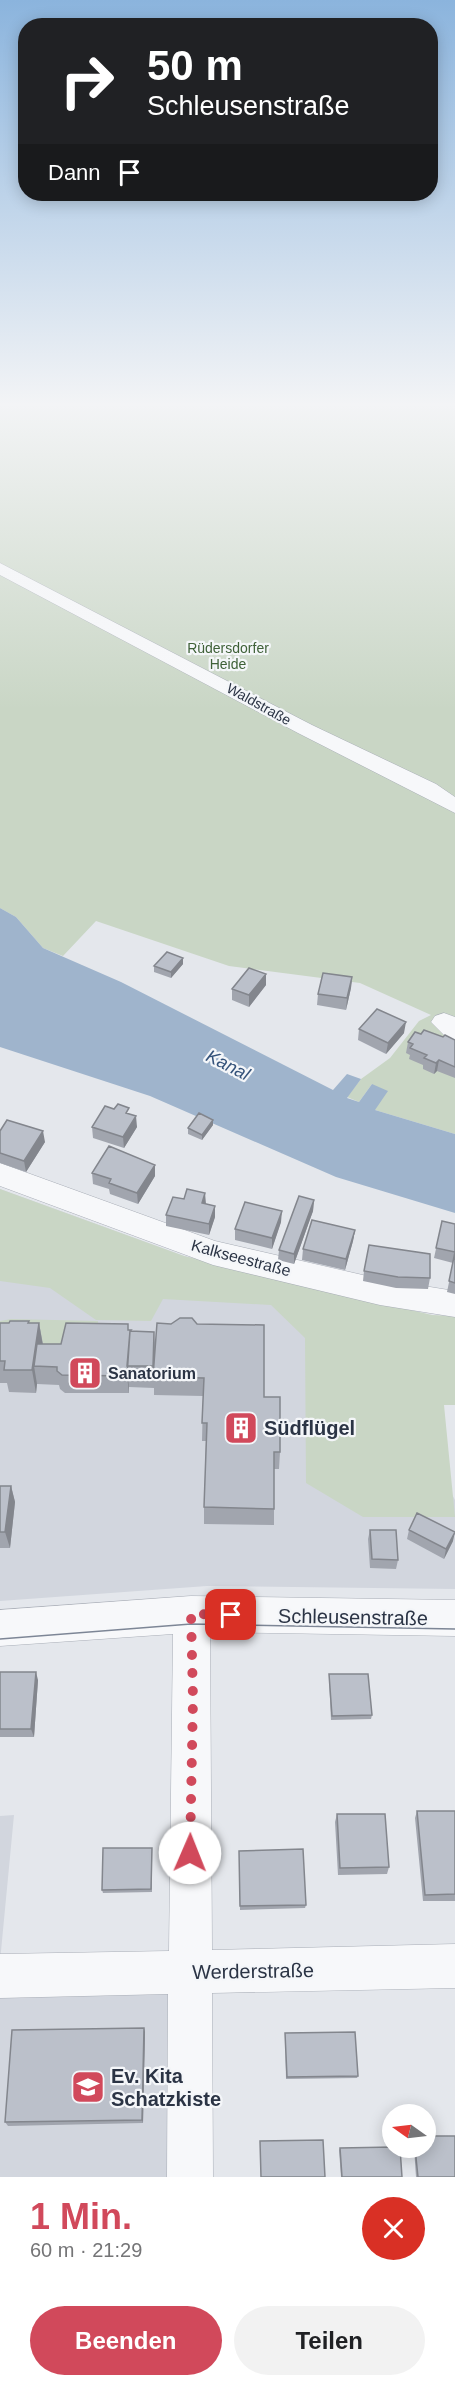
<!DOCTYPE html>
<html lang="de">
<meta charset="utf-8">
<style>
:root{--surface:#fff;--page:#f2f2f2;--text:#202124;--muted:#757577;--accent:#d1495b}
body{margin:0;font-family:Helvetica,sans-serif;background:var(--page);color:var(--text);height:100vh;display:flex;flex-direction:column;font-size:22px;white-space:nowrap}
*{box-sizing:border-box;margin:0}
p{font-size:20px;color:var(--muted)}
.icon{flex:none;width:33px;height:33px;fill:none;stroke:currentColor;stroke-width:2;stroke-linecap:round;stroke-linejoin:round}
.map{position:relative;height:2177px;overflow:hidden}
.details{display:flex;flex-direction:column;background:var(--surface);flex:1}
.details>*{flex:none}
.hud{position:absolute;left:18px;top:18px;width:420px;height:183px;border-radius:24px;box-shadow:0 3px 15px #0003;background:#202124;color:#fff;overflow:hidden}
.needle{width:39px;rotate:284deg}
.buttons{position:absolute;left:382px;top:2104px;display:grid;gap:12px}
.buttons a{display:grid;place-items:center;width:54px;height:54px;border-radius:50%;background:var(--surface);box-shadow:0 3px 15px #0003;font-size:30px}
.pin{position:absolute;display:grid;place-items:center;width:51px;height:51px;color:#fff;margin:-26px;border-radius:12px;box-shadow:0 3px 9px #0006}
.me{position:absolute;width:66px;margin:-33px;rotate:1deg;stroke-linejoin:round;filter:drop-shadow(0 0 4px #0008)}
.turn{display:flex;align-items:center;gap:21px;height:126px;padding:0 30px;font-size:27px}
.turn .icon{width:78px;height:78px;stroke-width:2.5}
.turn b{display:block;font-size:42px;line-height:51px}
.then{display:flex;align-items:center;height:57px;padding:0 30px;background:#0003;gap:12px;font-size:22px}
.round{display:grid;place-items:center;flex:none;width:63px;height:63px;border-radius:32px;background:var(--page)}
.summary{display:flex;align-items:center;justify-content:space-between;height:102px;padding:0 30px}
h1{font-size:36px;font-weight:600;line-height:45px;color:var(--accent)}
.action{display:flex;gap:12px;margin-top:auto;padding:12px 30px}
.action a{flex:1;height:69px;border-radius:36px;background:var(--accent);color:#fff;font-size:24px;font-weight:600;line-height:69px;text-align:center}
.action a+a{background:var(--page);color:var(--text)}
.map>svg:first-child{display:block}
.built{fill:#d2d6de}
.green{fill:#c9d6c5}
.water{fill:#9fb4cc}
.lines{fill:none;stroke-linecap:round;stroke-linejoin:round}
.minor-casing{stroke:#a9aeb7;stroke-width:1}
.minor{fill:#f7f8fa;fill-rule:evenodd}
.tram{stroke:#7d8696;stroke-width:1.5}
.wall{fill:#a1a5ae}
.shaded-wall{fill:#83868d}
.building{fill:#bbc0ca;stroke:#83868d;stroke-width:1.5}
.route{stroke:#d1495b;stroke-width:10;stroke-dasharray:0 18}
.labels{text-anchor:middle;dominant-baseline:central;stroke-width:4.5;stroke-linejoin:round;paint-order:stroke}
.far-park-label{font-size:14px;fill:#3f6138;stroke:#f4f6f9}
.far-street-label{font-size:14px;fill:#2b3445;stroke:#f4f6f9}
.street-label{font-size:16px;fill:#2b3445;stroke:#f4f6f9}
.poi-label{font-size:16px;font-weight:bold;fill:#2b3445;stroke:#f4f6f9;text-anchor:start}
.water-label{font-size:18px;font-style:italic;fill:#34527a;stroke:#f4f6f9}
.near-poi-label{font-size:20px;font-weight:bold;fill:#2b3445;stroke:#f4f6f9;text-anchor:start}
.near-street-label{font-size:20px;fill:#2b3445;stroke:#f4f6f9}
</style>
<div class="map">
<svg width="455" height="2177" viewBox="0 0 455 2177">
<rect width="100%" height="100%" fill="#e4e7ec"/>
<!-- built -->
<path class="built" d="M0,1189l184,67 161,38 110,206v89l-248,-3 -207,15z
M14,1815l-13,136 -1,9v-144z
M176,1993v184h-176v-179z"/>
<!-- green -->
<path class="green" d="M0,405h455v729l-80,-24 -3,-26 -13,18 -12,-5 14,-18 29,-21 29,-37 12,-6 -71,-32 -131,-17 -133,-45 -33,35 -20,-8 -27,-31 -16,-9z
M0,1189l184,67 248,59 23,1v89h-11l11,112h-92l-57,-34 -1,-145 -34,-33 -108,-6 -12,22 -55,-1 -46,-32 -50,-7z
M11,1319l87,2v3l-30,24 -68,-2v-25z"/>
<!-- water -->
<path class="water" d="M0,908l16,9 27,31 78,34 212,108 14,-16 14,5 -14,19 12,4 13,-18 16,7 -13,19 80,24v79l-119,-36 -186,-81 -150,-49z"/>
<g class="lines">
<defs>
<path id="minor" d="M0,563l312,162 124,59 19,13v16l-157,-80 -298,-158z
M444,1013l11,4v23l-9,-3 -15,-15 4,-6z
M0,1163l215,78 165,38 75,12v26l-75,-12 -167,-40 -213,-79z
M191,1596l264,4v36l-245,-4 2,318 243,-6v44l-243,5 1,184h-46l1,-183 -168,4v-44l169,-3 4,-317 -173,12v-36z"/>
</defs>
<!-- minor casing -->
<use href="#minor" class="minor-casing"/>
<!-- minor -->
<use href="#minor" class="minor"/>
<!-- tram -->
<path class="tram" d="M0,1639l191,-15 264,5"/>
</g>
<!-- wall -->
<path class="wall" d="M183,958v6l-12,14 -17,-6v-6z
M266,974v11l-17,22 -17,-7v-11z
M352,977l-1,11 -5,22 -29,-5 1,-11z
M359,1029l45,4 -18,21 -28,-14z
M421,1034l22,3 12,3v38l-18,-7 -3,3 -11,-5v-4l-14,-6 1,-4 -4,-2 2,-11z
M130,1114l7,13 -13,21 -31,-10 -1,-11z
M213,1125l-11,15 -14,-6v-6z
M0,1131l45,11 -19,30 -26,-9z
M155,1165v11l-17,28 -28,-10 -1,-5 -16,-5 -1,-11z
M314,1200l-1,11 -19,53 -16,-4 1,-10z
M205,1204l10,13 -6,18 -43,-9v-11z
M442,1221l13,3v70l-8,-2 6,-29 -19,-5z
M281,1222l-9,27 -37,-9v-11z
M355,1230l-2,11 -8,29 -43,-10 1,-11z
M364,1271l66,7 -2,11 -32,-1 -33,-7z
M0,1323h39l4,21h18l67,-14 3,1 23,1 1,11 109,54 16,55 -1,17h-5v56l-70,-1v-17l2,-66h-4l1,-45 -49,-1v-7l-25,-1v6h-64l-5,-4 -1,-4 -22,-1 -1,9 -27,-1 -2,-9h-7z
M0,1486h11l4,16 -5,46h-10z
M370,1530l28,30 -2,9 -26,-1 -2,-29z
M409,1530l44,11 -9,18 -37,-20z
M0,1672l38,8 -4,57h-34z
M329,1674l43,41 -1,4 -40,1 -2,-41z
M417,1811h38v90h-32l-8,-83z
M337,1814l52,53 -2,7 -49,1 -3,-53z
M152,1848v44l-49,1 -1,-3z
M239,1851l67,54 -1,3 -65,2z
M144,2028l1,4 -2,91 -135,3 -3,-4z
M285,2033l73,43 -1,2 -71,1z
M340,2148l62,29h-61l-2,-27z
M414,2148h12l29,29h-39z"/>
<!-- shaded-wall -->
<path class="shaded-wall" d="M183,958v6l-12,14v-6z
M266,974v11l-17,22v-12z
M352,977l-1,11 -5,22 1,-12z
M406,1022l-2,11 -18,21 2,-11z
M439,1060l-2,11 -3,3 2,-11z
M136,1116l1,11 -13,21 -1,-11z
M213,1120v5l-11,15v-5z
M43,1131l2,11 -19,30 -2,-11z
M155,1165v11l-17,28 -1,-11z
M205,1193l1,11 -4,10v-11z
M314,1200l-1,11 -19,53v-10z
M215,1206v11l-6,18v-11z
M282,1211l-1,11 -9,27v-11z
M355,1230l-2,11 -8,29 1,-11z
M39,1323l4,23 -9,20 3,18 -1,9 -4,-23z
M127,1369l2,18v6l-2,-17z
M11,1486l4,16 -5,46 -5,-16z
M455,1532l-2,9 -9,18 2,-10z
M36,1672l2,8 -4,57 -3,-8z
M144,2028l1,4 -2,91 -1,-3z"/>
<!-- building -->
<path class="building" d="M167,952l16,6 -12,14 -17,-6z
M249,968l17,6 -17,21 -17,-6z
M323,973l29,4 -5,21 -29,-4z
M377,1009l29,13 -18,21 -29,-14z
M424,1030l19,7 2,-2 10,5v27l-16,-7 -3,3 -12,-5 3,-3 -17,-7 3,-4 -5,-2 7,-10 6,2z
M118,1104l11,4 -3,5 10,3 -13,21 -31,-10 13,-21 9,3z
M199,1113l14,7 -11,15 -14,-7z
M7,1120l36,11 -19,30 -24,-8v-22z
M109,1146l46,19 -18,28 -28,-10 2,-4 -19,-6z
M187,1189l18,4 -3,10 13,3 -6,18 -43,-9 7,-18 11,2z
M299,1196l15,4 -20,54 -15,-4z
M245,1202l37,9 -10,27 -37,-9z
M312,1220l43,10 -9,29 -43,-10z
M442,1221l13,3v59l-6,-2 6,-29 -19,-4z
M369,1245l61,9v24l-32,-1 -34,-6z
M180,1318h12l5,6 67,1v72h16v55h-6v57l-70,-2 3,-84h-5l2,-45 -51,-1 4,-54 14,1z
M10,1321h19l-1,2h11l-7,47h-28l1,-9h-5v-38h9z
M66,1323l62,1v6h3l-1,1 -3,45 -65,-1 -5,-4v-4l-23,-1 3,-22h24z
M130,1331l24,1 -1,34h-26z
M0,1486h11l-6,46h-5z
M417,1513l38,19 -9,17 -37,-19z
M370,1530h26l2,30 -26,-1z
M0,1672h36l-5,57h-31z
M329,1674h39l4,41 -40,1z
M417,1811h38v83l-30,1z
M337,1814h48l4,53 -49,1z
M103,1848h49l-1,41 -49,1z
M303,1849l3,56 -66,1 -1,-55z
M144,2028l-2,92 -137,2 7,-92z
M355,2032l3,44 -71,1 -2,-44z
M426,2136h29v41h-37l-3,-29h11z
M323,2140l2,37h-64l-1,-36z
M393,2147v1h7l2,29h-60l-2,-29z"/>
<!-- sky -->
<linearGradient id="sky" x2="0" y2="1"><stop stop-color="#8bb4dd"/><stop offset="0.57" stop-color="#f3f4f6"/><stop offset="1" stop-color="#f3f4f6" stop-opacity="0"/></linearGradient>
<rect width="455" height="710" fill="url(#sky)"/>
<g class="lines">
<!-- route -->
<path class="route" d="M190,1853l3,-154 -2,-85 40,1"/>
</g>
<!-- icons -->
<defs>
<symbol id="building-square" viewBox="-11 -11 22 22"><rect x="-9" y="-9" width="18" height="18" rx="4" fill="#d1495b" stroke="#f4f6f9"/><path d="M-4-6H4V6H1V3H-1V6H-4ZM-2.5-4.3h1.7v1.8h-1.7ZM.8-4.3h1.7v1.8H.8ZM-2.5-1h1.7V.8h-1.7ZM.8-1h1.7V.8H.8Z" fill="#fff"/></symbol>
<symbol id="school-square" viewBox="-11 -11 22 22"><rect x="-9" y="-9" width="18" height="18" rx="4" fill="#d1495b" stroke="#f4f6f9"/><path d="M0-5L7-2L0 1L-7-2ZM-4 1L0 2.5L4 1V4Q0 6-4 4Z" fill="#fff"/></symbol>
</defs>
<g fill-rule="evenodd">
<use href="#building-square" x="66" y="1354" width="38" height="38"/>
<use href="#building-square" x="222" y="1409" width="38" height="38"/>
<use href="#school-square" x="69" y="2068" width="38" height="38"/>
</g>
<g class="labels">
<!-- far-park labels -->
<g class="far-park-label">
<text x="228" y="648">Rüdersdorfer<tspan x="228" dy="16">Heide</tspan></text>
</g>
<!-- far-street labels -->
<g class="far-street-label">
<text transform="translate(259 704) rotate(29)">Waldstraße</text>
</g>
<!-- street labels -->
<g class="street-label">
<text transform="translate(241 1258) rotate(15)">Kalkseestraße</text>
</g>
<!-- poi labels -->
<g class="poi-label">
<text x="108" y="1373">Sanatorium</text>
</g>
<!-- water labels -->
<g class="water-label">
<text transform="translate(228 1065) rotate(27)">Kanal</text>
</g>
<!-- near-poi labels -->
<g class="near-poi-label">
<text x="264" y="1428">Südflügel</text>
<text x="111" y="2076">Ev. Kita<tspan x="111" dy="23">Schatzkiste</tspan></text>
</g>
<!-- near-street labels -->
<g class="near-street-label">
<text transform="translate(353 1617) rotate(1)">Schleusenstraße</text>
<text transform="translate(253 1971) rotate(-1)">Werderstraße</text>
</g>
</g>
</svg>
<div class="buttons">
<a><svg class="needle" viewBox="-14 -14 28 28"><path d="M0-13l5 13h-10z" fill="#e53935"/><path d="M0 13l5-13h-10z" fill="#757577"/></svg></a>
</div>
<div class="pin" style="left:231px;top:1615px;background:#d93025"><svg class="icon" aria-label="arrive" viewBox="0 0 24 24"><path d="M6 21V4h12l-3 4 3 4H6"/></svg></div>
<svg class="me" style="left:190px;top:1853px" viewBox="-20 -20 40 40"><circle r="19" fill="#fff"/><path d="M0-13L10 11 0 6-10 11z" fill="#d1495b"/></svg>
<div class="hud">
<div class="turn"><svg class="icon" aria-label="right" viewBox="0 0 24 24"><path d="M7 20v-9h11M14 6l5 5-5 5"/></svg><div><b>50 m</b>Schleusenstraße</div></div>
<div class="then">Dann<svg class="icon" aria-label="arrive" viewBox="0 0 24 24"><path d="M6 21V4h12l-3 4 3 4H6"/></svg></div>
</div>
</div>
<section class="details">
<div class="summary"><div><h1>1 Min.</h1><p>60 m · 21:29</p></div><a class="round" style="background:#d93025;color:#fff"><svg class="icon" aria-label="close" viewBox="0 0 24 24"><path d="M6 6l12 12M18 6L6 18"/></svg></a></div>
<div class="action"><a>Beenden</a><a>Teilen</a></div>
</section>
